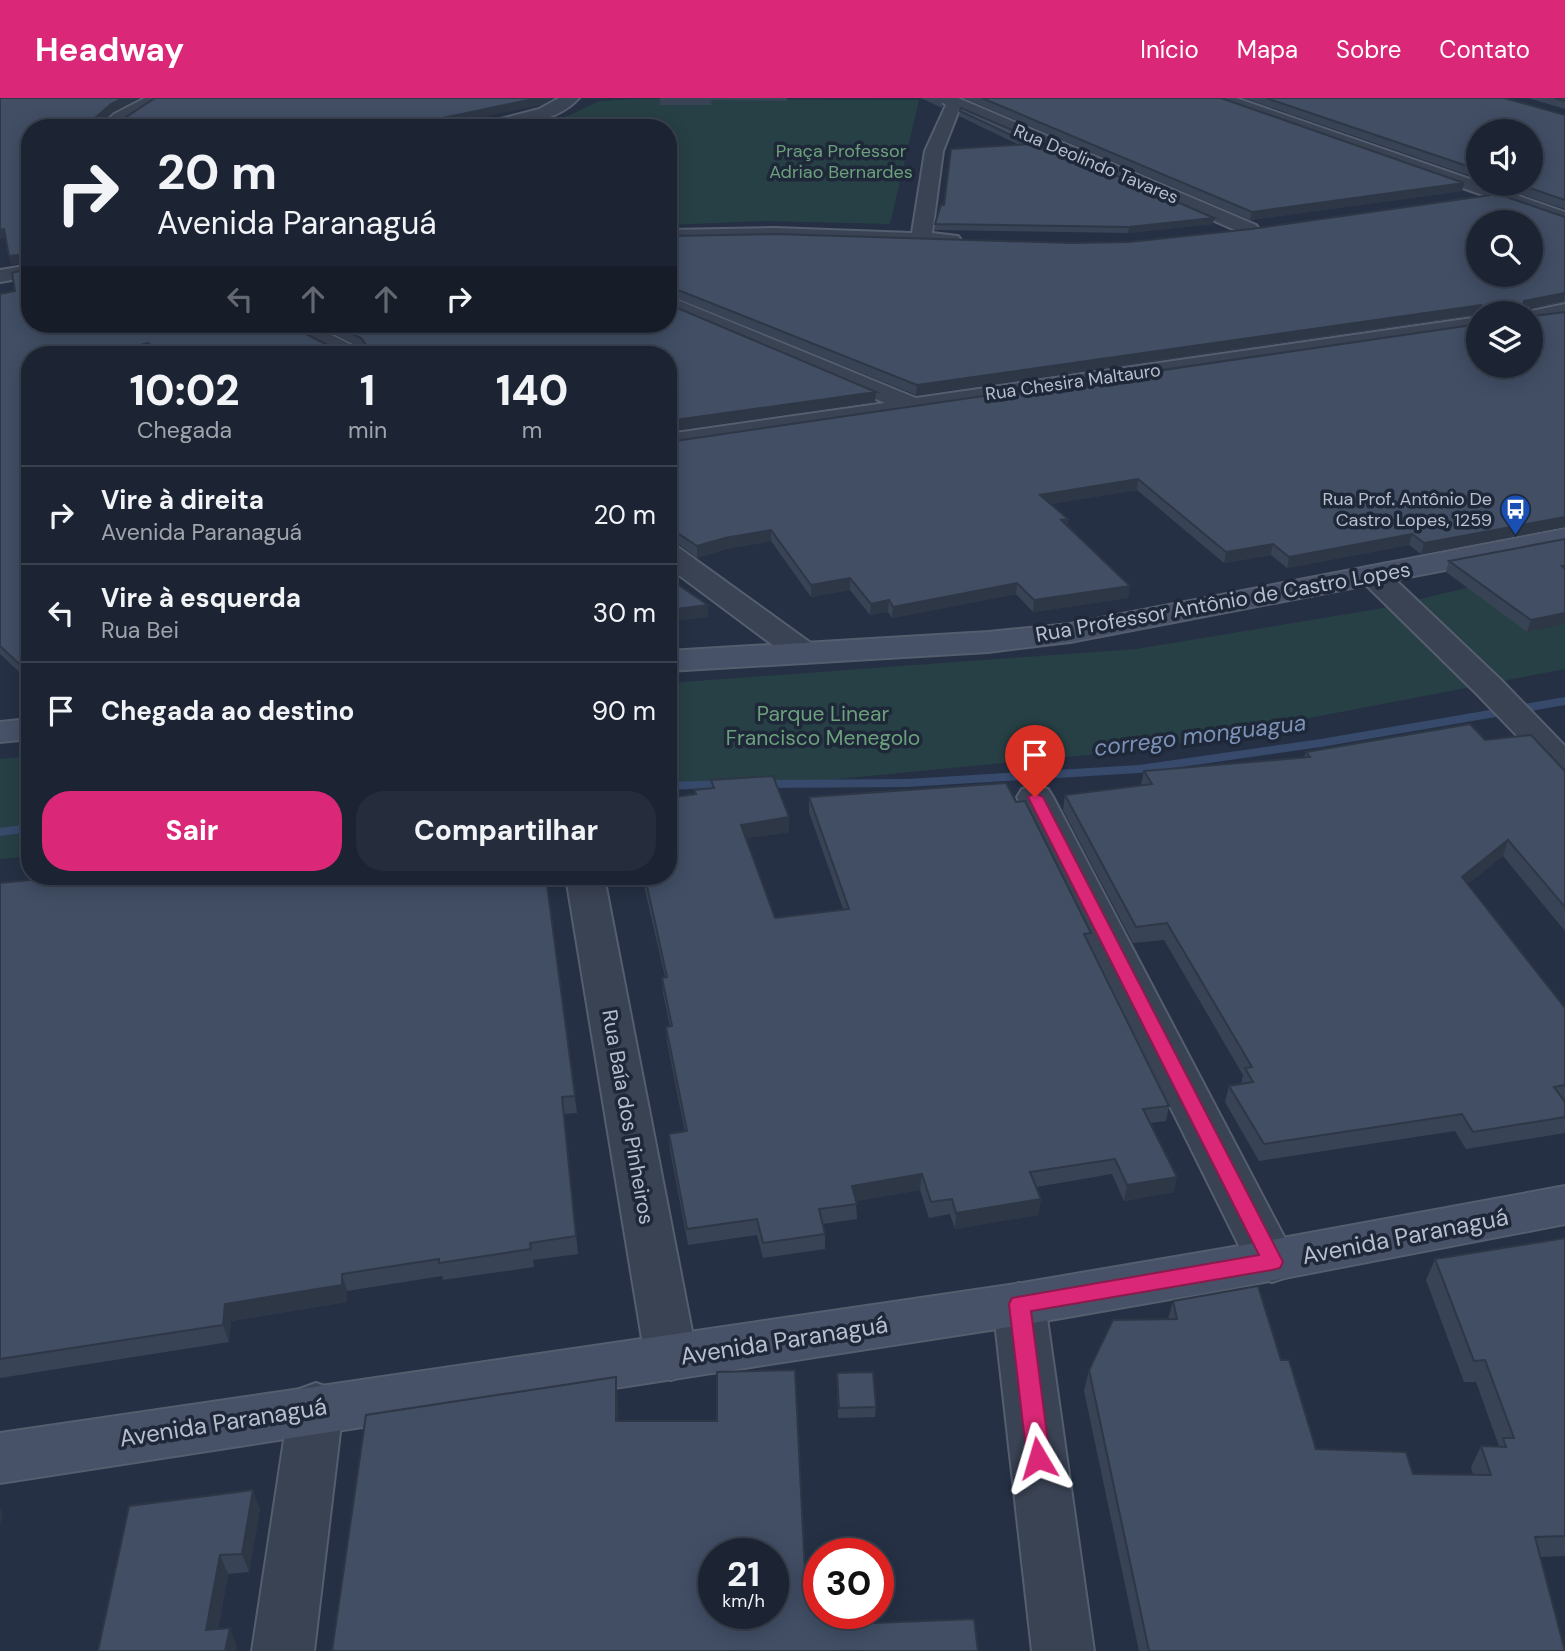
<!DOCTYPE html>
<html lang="pt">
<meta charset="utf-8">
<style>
:root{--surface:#1c2433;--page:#252c3b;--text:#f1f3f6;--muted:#a0a4ac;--line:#3a414e;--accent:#db2777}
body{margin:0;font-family:"DM Sans",sans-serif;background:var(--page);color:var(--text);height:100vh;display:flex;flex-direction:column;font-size:26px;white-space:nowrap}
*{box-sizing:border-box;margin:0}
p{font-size:23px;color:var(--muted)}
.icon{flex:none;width:38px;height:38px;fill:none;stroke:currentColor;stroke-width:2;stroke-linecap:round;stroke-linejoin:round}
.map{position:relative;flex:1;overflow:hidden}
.side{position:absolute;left:21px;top:248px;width:656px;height:539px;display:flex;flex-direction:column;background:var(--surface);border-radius:28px;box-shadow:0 4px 18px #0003,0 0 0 2px var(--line)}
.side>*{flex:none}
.hud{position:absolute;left:21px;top:21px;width:656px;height:214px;border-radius:28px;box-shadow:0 4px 18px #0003,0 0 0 2px var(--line);background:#1c2433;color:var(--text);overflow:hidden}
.buttons{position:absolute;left:1466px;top:21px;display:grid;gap:14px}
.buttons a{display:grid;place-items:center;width:77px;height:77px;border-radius:50%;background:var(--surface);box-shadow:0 4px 18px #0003,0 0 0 2px var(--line);font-size:35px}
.speed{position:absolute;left:698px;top:1440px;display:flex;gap:14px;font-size:35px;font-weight:700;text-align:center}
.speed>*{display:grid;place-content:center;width:91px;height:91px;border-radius:50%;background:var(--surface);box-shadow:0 4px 18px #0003,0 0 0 2px var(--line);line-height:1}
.speed small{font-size:18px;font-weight:400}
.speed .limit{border:10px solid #d22;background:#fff;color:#111}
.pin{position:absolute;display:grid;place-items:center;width:60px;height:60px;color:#fff;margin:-72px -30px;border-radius:50% 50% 50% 0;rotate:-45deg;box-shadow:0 0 7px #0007}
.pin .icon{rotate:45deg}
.me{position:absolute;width:77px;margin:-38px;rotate:353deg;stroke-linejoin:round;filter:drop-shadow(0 0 5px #0008)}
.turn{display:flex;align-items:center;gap:24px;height:147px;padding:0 21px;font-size:32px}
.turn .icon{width:91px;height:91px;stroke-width:2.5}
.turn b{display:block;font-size:49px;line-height:60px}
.lanes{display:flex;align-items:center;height:66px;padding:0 21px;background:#0003;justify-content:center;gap:35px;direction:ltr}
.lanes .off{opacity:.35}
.eta{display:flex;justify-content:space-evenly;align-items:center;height:119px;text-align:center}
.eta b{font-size:42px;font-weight:800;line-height:49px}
.action{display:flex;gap:14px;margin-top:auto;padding:14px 21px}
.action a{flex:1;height:80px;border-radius:28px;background:var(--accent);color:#fff;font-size:28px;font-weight:800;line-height:80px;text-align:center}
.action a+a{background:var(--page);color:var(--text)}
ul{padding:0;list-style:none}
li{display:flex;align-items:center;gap:21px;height:98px;padding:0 21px;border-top:2px solid var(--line)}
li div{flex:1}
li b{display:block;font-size:26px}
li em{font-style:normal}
header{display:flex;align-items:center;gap:42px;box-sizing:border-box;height:98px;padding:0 35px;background:var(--accent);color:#fff}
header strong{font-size:33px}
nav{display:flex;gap:38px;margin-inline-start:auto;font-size:24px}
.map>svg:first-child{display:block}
.green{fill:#274045}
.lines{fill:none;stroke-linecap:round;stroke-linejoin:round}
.stream{fill:#374a6c;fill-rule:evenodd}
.minor-casing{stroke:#555e6e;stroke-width:4}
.secondary-casing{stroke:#555e6e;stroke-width:4}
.minor{fill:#3a4354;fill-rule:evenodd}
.secondary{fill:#475167;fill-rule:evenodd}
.wall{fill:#384356}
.shaded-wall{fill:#2e3746}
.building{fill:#414e64;stroke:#2e3746;stroke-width:2;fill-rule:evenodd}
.route{fill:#db2777;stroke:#8e194d;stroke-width:2}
.labels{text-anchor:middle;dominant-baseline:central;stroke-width:7;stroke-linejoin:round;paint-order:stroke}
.far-park-label{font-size:18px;fill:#6ca07c;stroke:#1e2839}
.far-street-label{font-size:18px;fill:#b7becd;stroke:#1e2839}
.far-poi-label{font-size:18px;fill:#b7becd;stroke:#1e2839;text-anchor:end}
.street-label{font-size:21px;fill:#b7becd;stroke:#1e2839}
.park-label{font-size:21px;fill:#6ca07c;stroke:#1e2839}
.water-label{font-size:23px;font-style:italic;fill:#7c91b6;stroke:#1e2839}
.near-street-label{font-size:24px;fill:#b7becd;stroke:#1e2839}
</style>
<header>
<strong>Headway</strong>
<nav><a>Início</a><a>Mapa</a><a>Sobre</a><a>Contato</a></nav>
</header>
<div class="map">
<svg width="1565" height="1553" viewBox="0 0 1565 1553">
<rect width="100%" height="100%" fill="#253044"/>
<!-- green -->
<path class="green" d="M614,2l26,-1 279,1 -29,124 -126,-3 -95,4 -1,-97h-141l43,-13 27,-13z
M1565,466v105l-417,80 -321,31 -158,4v-101l467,-34 247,-41z
M30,658v100l-30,3v-100z"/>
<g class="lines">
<!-- stream -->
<path class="stream" d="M1565,599v8l-244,42 -182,26 -232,14 -150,1 -7,-4 7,-4 150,-1 232,-14 182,-26z
M730,682l5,1 2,3 -2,3 -67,3v-8z
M30,726v8l-30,4v-8z"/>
<defs>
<path id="minor" d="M145,0h20l-48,30h-18l15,-14z
M559,0h20c-22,25 -69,30 -100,30l2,-4 58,-15z
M936,0h22l298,127 3,4 -10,6 -7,-2 -283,-123 -16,41 -11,82 26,3 3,4 -3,4 -183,-4 -107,2v-12l107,-2 137,5 13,-82 21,-46z
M1213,0h23l329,114v12l-350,-123z
M30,167v12l-30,5v-12z
M668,198l248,102 563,-81v14l-811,119v-16l217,-31 -217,-93z
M1565,206v14l-34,5v-10h-9z
M282,226h28l51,26 4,5h-29l-51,-26z
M668,446l10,3 137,99 5,7 -5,7 -11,3 -11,-3 -125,-93z
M1373,468l11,3 117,111 64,66v31l-12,-4 -76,-79 -115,-113 -4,-6 4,-6z
M1035,688l13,3 5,8 237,451 7,14 -7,14 -18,6 -18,-6 -237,-479 5,-8z
M566,779h38l93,480 -7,16 -19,7 -19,-7 -7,-16z
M1019,1185l18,6 8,15 49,347h-62l-39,-347 8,-15z
M316,1285l19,7 8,17 -29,244h-62l37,-244 8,-17z"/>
<path id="secondary" d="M1565,431v18l-495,95 -82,10 -320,19v-20l320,-19 82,-8z
M30,621v20l-30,3v-20z
M1565,1088v38l-343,66 -206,36 -1016,157v-50l1016,-149 206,-35z"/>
</defs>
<!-- minor casing -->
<use href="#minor" class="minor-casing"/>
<!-- secondary casing -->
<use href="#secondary" class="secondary-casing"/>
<!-- minor -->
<use href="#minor" class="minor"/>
<!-- secondary -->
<use href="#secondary" class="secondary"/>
</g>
<!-- wall -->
<path class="wall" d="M660,0h127v3l-75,-1 -1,5h-51z
M921,0h19l2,3v7z
M964,0h257l241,93 -212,29z
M1244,0h260l61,17v94l-74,-25h40l-52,-53v48z
M1528,0h37v11z
M960,13l253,113 -85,9 -193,-3v-6l9,-19 75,-60 -60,-29z
M1565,119v85l-34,6v5h-52v2l-563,80 -248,-100v-59l403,7 58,-1z
M15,193l318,57h29l-47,-24h353l208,68 -1,10 -207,29v-76h-514l-4,-2 -120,2v327l-30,-28v-360z
M1565,214v215l-144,27 -12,-9 -122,23 -16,-13 -47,8 -87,-73 -86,14 17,15 -1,7 63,60 -2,12 -95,14 -17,-18 -124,24 -4,-6 -18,3 -20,-25 -39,7 -40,-56 -45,8 -29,9 -17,-13 -11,-4 -1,-99z
M1565,441l-38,93 -81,-60 3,-11z
M1485,642l80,31v160l-62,-75 -35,28 97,124v125l-99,16 -11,-18 -196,30 -34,-59 4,-16 12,-2 2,-9 -79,-135 -31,3 -70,-133 2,-15 76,-10 3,-14 160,-13 2,-6z
M711,682l78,37v15l-43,6 29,80 68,-9 -34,-97v-15l207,5 75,131 -2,11 80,162 -3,15 -16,2 24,69 -50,9 -12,-27 -76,13 5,12 -3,16 -83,14 -5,-15 -21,4 -9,-28 -64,11 1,18 -34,5 2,10v15l-62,9 -6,-23 -69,10 -18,-95 -1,-16 16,-2 -18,-90 -1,-15h4l-7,-34 -1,-15 3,-1 -23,-100h26l26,-83v-4l18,-2z
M546,779l31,236 -13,1 14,140 -45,6 1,7 -91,13 -1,-4 -95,15v11l-116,19 -2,21 -229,36v-495z
M1565,1140v318l-25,1 25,94h-426l-55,-260 5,-21 79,-51 5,-18 108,59 35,89 97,25 60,1 -2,-8 10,-21h18l-23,-64h-12l-38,-102 9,-21z
M837,1275l39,34 -1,10 -37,1z
M260,1411l-11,63 -21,2 -10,55 19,17 -139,5z"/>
<!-- shaded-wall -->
<path class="shaded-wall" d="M123,0h17l-27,14 -16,14 -2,-4v-4l16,-14z
M537,0h17l-13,7 -108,23h-37z
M1464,85l-2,8 -212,29 2,-8z
M1214,120l-1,6 -85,9 1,-6z
M4,131l2,9 -6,1v-9z
M29,156l1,9 -19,2 -2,-9z
M1565,195l-1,8 -43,9 3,-9z
M1481,207l-2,9 -563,81 1,-10z
M148,245l2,10 -10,2h-38z
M876,294l-1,10 -207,29v-10z
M1138,381l-1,11 -98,16 1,-11z
M1565,419v10l-144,27 3,-11z
M1068,421l-1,11 -6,-10z
M771,432v11l-45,8 -29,9v-12l28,-8z
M1412,436l-3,11 -122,23 2,-11z
M1273,446l-2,11 -47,8 2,-11z
M850,480v12l-39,7v-12z
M1017,485l-1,11 -124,24 1,-11z
M1130,488l-2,12 -95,14 1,-12z
M889,502l-1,12 -18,3 1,-11z
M708,507v12l-40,5v-12z
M1565,515v11l-38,8 4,-12z
M789,719v15l-48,7v-14z
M1508,742l-5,16 -46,37 5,-16z
M922,1076l-2,16 -68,12v-16z
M1177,1079l-3,15 -50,9 3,-16z
M1041,1101l-3,16 -83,14 1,-16z
M342,1176l5,17v11l-116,19 -2,21 -6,-17 2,-21z
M616,1279l2,22 1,44 -3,-22z
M253,1392l7,19 -11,63 -7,-18z
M0,1410l3,6 -3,11z
M220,1457l8,19 -14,74 -8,-18z
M230,1530l7,18 -1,5h-11z"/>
<!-- building -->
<path class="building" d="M0,0h123l-12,6 -16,14v4l22,1 38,-25h382l-141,30h-366v136l-1,-10 -20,2 -5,-27 -4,1z
M982,0h239l243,85 -212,29z
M1266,0h238l61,17v85l-47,-16h13v-53h-52v39z
M1554,0h11v3z
M961,10l253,110 -85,9 -194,-3 6,-19h3l7,-56 79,-5 -70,-33z
M1498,96l67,23v76l-41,8 -1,4 8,1v7h-48l1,-5 -3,-3 -564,80 -249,-99v-50l107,-2 296,9 58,-1 122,-13zM1479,124h52v53h-52z
M30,170v56h257l46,24h30l3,-3 -5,-7 -29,-14h336v-20l208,88 -208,29v-66h-501l-19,-12 -46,12h-72v319l-30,-28v-352l15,-3 -3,-18z
M1565,214v205l-141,26 -12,-9 -123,23 -16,-13 -47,8 -88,-73 -98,16 28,24 -7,1 69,66 -96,14 -17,-17 -124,24 -4,-7 -18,4 -21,-26 -39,7 -40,-55 -46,8 -28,8 -18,-12 -11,-4v-88l811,-118v42h52v-52l3,2z
M1565,441v27h-3l3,3v44l-34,7 -82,-59z
M668,480l40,27 -40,5z
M1470,626l15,16 46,-5 34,36v136l-57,-67 -46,37 103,131v77l-11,2 11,15v15l-92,15 -11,-18 -198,30 -35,-58 24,-4 -8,-14 7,-1 -85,-144 -31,4 -71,-132 87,-11 -8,-13 166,-14 -4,-5z
M773,678l16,41 -48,8 34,93 74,-9 -40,-112 197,-14 10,19 9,-1 66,132 -7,1 85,172 -26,3 34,68 -50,8 -12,-26 -85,13 11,27 -85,14 -4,-14 -21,3 -9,-28 -70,12 5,18 -38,5 6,25 -62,9 -6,-24 -70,10 -18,-95 18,-3 -21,-104 6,-1 -10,-48 5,-1 -22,-100h23v-79l28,-4 -2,-4 20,-2 -3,-8z
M60,779h486l29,219 -13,1 14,139 -46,7 1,6 -92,14v-4l-97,15v11l-117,19 -2,21 -223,34v-476z
M1565,1140v298l-30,1 30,114h-416l-60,-281 24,-50 64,-1 -4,-18 85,-15 23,74h8l27,89 90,3 7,22 78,1 -10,-29 25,1 -3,-9h11l-29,-78 -11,1 -39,-102z
M795,1272l10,203 14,-1v42h54l1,9 100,-4 4,32h-646l34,-236 250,-38v44h101v-49zM714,1456h60v60h-60z
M873,1274l3,35 -37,1 -2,-35z
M253,1392l-11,64 -22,1 -14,75 24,-2 -5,23h-127l31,-145z"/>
<!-- route -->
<path class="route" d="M1035,695l8,4 240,465 -3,6 -8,2 -241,41 19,147 -3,7 -9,3 -8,-3 -3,-7 -18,-154 3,-6 247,-43 -231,-458z"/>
<!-- icons -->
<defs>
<symbol id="bus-pin" viewBox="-11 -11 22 30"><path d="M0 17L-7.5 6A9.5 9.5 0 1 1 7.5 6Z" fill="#1a4fb4" stroke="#1e2839"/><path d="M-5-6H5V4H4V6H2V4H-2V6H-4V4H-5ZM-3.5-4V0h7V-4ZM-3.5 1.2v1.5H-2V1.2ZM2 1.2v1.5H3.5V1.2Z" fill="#fff"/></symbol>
</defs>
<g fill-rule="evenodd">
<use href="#bus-pin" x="1498" y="394" width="35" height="47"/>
</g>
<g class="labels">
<!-- far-park labels -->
<g class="far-park-label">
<text x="841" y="53">Praça Professor<tspan x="841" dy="21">Adriao Bernardes</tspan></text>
</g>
<!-- far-street labels -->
<g class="far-street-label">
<text transform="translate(1096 66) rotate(23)">Rua Deolindo Tavares</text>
<text transform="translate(1073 284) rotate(-8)">Rua Chesira Maltauro</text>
</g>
<!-- far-poi labels -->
<g class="far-poi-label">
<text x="1492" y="401">Rua Prof. Antônio De<tspan x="1492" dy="21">Castro Lopes, 1259</tspan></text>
</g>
<!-- street labels -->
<g class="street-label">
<text transform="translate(1223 504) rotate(-10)">Rua Professor Antônio de Castro Lopes</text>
<text transform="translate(628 1019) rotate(80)">Rua Baía dos Pinheiros</text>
</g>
<!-- park labels -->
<g class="park-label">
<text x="823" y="616">Parque Linear<tspan x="823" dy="24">Francisco Menegolo</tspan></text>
</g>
<!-- water labels -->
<g class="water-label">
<text transform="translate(1200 637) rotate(-7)">corrego monguagua</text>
</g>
<!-- near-street labels -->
<g class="near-street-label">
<text transform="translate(1405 1138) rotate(-11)">Avenida Paranaguá</text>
<text transform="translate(784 1242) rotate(-9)">Avenida Paranaguá</text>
<text transform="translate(223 1324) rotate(-9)">Avenida Paranaguá</text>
</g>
</g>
</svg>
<div class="buttons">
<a><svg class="icon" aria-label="sound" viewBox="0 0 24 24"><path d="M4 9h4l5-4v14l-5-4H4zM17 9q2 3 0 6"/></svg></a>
<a><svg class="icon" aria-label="search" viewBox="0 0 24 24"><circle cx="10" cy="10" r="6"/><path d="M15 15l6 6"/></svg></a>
<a><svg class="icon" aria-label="layers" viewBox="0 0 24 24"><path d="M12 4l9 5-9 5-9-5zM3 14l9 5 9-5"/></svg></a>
</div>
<div class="speed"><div>21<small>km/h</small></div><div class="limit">30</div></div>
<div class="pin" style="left:1035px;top:699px;background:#d93025"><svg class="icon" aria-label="arrive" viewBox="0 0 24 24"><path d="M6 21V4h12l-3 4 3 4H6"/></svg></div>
<svg class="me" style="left:1038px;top:1360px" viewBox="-20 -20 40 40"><path d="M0-17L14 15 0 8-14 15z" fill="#db2777" stroke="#fff" stroke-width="4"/></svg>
<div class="hud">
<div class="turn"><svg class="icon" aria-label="right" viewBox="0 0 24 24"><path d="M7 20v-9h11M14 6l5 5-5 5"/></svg><div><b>20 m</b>Avenida Paranaguá</div></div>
<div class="lanes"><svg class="icon off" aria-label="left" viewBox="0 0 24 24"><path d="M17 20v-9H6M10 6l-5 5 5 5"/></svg><svg class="icon off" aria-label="ahead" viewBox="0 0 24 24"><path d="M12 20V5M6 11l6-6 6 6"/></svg><svg class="icon off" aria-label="ahead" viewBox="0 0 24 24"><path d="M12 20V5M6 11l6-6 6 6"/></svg><svg class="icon" aria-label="right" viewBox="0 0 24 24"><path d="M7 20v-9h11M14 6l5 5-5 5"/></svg></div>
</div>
<section class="side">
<div class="eta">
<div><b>10:02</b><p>Chegada</p></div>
<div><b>1</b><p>min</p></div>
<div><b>140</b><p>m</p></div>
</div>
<ul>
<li><svg class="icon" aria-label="right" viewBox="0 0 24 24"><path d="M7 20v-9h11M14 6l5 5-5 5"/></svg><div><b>Vire à direita</b><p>Avenida Paranaguá</p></div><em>20 m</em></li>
<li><svg class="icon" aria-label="left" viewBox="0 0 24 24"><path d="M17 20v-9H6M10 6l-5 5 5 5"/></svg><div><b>Vire à esquerda</b><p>Rua Bei</p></div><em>30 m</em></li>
<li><svg class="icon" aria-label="arrive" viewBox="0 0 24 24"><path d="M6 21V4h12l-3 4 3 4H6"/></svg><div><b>Chegada ao destino</b></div><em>90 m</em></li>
</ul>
<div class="action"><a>Sair</a><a>Compartilhar</a></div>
</section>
</div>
